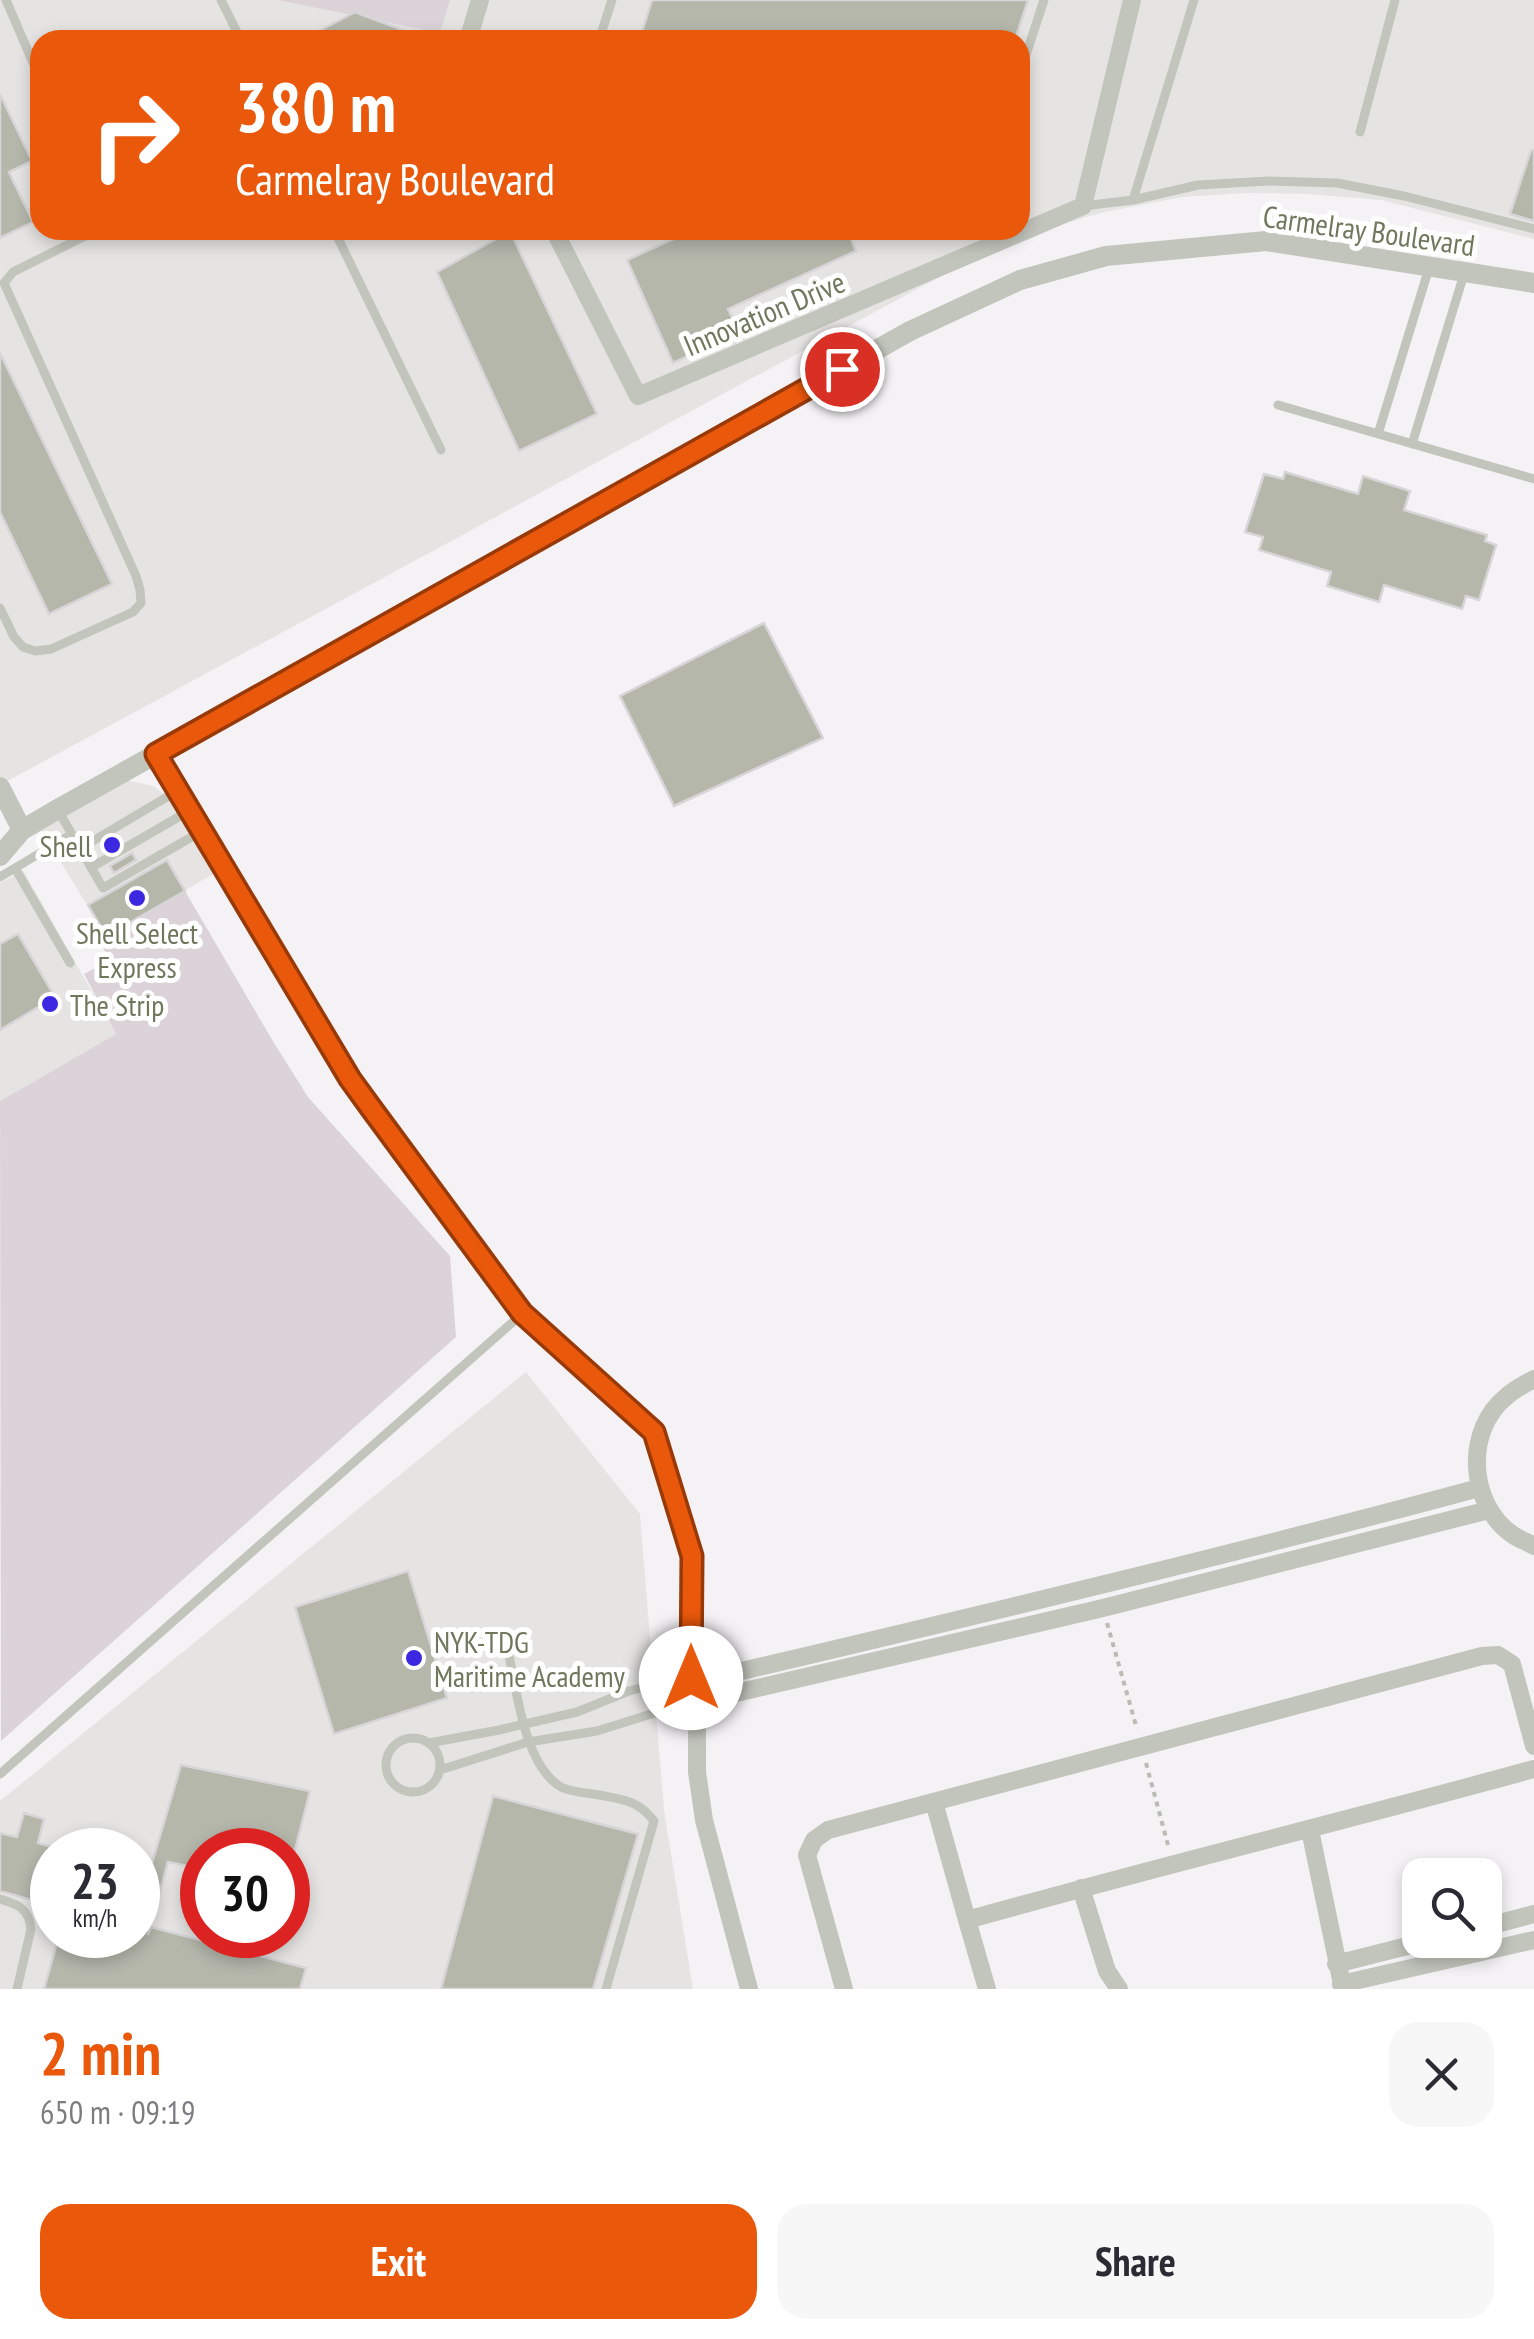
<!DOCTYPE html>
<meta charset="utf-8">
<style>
:root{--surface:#fff;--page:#f7f7f7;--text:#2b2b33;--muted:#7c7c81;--accent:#ea580c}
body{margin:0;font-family:"PT Sans Narrow",sans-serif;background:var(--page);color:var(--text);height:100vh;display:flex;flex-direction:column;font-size:38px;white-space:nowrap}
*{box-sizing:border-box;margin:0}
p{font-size:32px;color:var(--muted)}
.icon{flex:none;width:55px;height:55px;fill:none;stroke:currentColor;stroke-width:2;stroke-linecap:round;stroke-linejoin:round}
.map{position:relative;height:1989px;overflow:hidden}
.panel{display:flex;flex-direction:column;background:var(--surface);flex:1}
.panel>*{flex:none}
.banner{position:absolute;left:30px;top:30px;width:1000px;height:210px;border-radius:30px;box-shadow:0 5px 15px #0003;background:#ea580c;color:#fff;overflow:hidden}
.controls{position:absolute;left:1402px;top:1858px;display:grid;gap:20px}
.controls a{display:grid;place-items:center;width:100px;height:100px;border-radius:20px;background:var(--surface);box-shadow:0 5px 15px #0003;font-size:50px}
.speed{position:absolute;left:30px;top:1828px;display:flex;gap:20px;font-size:50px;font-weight:700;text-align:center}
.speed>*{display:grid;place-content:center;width:130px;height:130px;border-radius:50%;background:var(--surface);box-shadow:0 5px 15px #0003;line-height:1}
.speed small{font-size:25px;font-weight:400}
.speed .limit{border:15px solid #d22;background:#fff;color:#111}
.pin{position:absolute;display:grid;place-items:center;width:85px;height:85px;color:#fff;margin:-42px;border:5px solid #fff;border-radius:50%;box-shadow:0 2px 10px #0007}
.me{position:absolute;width:110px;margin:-55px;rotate:0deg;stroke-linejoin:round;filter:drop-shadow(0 0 8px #0008)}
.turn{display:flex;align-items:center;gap:35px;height:210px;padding:0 40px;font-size:45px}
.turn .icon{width:130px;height:130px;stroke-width:2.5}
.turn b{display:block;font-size:70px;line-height:85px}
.round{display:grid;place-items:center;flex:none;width:105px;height:105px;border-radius:30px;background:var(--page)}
.headline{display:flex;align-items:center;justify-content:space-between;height:170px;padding:0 40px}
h1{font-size:60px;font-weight:700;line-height:75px;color:var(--accent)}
.cta{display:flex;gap:20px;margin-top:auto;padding:20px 40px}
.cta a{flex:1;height:115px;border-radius:30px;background:var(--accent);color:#fff;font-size:40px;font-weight:700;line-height:115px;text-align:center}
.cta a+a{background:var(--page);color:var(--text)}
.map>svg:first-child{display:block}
.built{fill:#e5e4e3;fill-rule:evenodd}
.green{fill:#dcd3d8}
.building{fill:#b4b7aa;stroke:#d7d5d7;stroke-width:2.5}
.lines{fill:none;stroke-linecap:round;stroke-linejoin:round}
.path{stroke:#b9bbb5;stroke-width:4;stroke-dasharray:5 5;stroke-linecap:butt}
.service{stroke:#c2c5bc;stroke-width:9}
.minor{stroke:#c2c5bc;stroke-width:18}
.tertiary{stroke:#c2c5bc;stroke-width:20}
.route-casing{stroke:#983908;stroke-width:25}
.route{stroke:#ea580c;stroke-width:18}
.poi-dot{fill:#3b28e0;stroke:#fff;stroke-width:4}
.labels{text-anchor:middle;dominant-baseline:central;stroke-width:10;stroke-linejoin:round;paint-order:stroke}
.street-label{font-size:30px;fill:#6f785d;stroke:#fff}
.poi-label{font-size:30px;fill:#6f785d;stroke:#fff;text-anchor:start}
</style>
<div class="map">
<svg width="1534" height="1989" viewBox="0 0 1534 1989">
<rect width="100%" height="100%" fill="#f5f2f6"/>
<!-- built -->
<path class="built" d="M0,0h1534v239l-153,-39 -74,-6 -59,-1 -66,4 -82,16 -94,28 -1006,544zM40,40h980v190h-980z
M126,780l27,6 15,11 47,76 -109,63 -65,-106z
M23,870l93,164 -116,67v-218z
M526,1372l114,142 24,296 29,179h-693v-188zM52,1850h86v85h-86zM202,1850h86v85h-86z"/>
<!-- green -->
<path class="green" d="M278,0h172l-10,33z
M185,891l89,152 34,54 142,159 6,81 -455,404 -1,-640 116,-67 -32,-60 26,-14 -11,-19z"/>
<!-- building -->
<path class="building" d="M652,0h376l-13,40h-347l-26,-8z
M355,12l69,26v2h-122z
M0,94l32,67 -23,11 24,50 -33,16z
M1531,150h3v71l-24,-7z
M693,230h154l9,21 -128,58 11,23 -66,31 -46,-103z
M510,231l87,183 -78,37 -82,-179z
M0,353l112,231 -63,30 -49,-102z
M1285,472l73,22 5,-18 47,15 -6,19 83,25 -2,6 11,4 -17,55 -13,-4 -4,13 -78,-24 -5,17 -52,-16 4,-14 -72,-22 4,-13 -18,-5 19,-58 19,5z
M764,623l59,115 -149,68 -54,-110z
M132,853l4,7 -22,13 -4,-7z
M167,860l18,31 -79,45 -18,-31z
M18,934l37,63 -55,33v-86z
M408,1571l39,127 -113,36 -39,-127z
M181,1765l129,26 -15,59h-93v19l-34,-7 -20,73 3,-8 155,41 -6,21h-256l15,-54h79v-65l11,3z
M493,1796l145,38 -45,155h-152z
M24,1813l20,6 -6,24 14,4v59l-52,-15v-58l17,4z"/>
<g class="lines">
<!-- path -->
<path class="path" d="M1107,1623l30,106
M1146,1763l22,82"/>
<!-- service -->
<path class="service" d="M6,0l34,79
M221,0l20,40
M599,40l13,-40
M1020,73l24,-73
M1360,132l35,-132
M1133,200l61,-200
M1083,206l50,-6 65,-15 71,-4 68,2 67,13 130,33
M334,230l107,220
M1278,405l256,74
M1378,434l51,-166
M1412,444l52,-170
M0,608l14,29 9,10 12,4 16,-2 82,-37 8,-9 -1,-13 -4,-14 -132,-293 9,-11 84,-42
M59,812l44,76 99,-57
M81,848l96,-57
M92,867l97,-56
M15,868l57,-34
M0,877l15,-9 55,95
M508,1651c9,40 16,114 53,136 10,5 27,6 38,8 25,5 39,5 55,26l-48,168
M386 1765a27 27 0 1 1 54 0a27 27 0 1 1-54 0Z
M429,1743l70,-13 78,-18 52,-21 38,-10 24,-3
M440,1770l88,-28 69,-11 83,-26 12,-2
M0,1774l523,-461
M0,1899c18,5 29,10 31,30l-14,60"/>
<!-- minor -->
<path class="minor" d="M468,40l12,-40
M554,230l84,166 445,-190 49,-206
M156,754l194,325 173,234 131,119 37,124v122l6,52v42l7,48 45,169
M1534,1379c-9,5 -19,10 -27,17 -43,34 -39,108 6,139 6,4 14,7 21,11
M691,1678l51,-7c246,-58 492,-117 737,-183
M693,1703l410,-95 386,-98
M934,1802l33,118
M1310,1830l33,159
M1081,1888l26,83 12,18
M1485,1927l49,-13
M1336,1964l95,-24
M1341,1984l193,-44
M844,1989l-37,-134 7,-15 14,-10 654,-174 16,-1 14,9 22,82
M987,1989l-20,-69c188,-53 378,-99 567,-151"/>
<!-- tertiary -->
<path class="tertiary" d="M0,787l22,43
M0,856l22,-26 36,-21 852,-478 110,-51 86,-24 160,-15 268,42"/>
</g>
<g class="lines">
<defs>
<path id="route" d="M691,1678l1,-122 -38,-124 -132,-119 -151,-205 -21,-29 -194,-325 686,-385"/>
</defs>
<!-- route casing -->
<use href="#route" class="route-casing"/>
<!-- route -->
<use href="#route" class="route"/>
</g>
<!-- markers -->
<g class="poi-dot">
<circle cx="112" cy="845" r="10"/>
<circle cx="137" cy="898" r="10"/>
<circle cx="50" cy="1004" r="10"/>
<circle cx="414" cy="1658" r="10"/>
</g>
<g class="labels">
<!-- street labels -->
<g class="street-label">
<text transform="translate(1369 230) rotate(8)">Carmelray Boulevard</text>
<text transform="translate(764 313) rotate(-23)">Innovation Drive</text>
</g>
<!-- poi labels -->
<g class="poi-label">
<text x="92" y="845" text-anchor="end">Shell</text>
<text x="137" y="932" text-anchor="middle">Shell Select<tspan x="137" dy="34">Express</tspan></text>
<text x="70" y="1004">The Strip</text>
<text x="434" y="1641">NYK-TDG<tspan x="434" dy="34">Maritime Academy</tspan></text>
</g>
</g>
</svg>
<div class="controls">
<a><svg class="icon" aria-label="search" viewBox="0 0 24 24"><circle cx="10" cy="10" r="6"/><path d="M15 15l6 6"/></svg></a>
</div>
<div class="speed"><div>23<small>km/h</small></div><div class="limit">30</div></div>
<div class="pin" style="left:842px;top:369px;background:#d93025"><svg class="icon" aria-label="arrive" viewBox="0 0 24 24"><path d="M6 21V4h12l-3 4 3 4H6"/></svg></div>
<svg class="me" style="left:691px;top:1678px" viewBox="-20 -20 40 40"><circle r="19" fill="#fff"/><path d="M0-13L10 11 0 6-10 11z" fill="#ea580c"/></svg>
<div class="banner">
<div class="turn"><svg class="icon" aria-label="right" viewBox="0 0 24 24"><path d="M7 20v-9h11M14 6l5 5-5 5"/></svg><div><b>380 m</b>Carmelray Boulevard</div></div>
</div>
</div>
<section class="panel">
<div class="headline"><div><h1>2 min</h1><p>650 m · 09:19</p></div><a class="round"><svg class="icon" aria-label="close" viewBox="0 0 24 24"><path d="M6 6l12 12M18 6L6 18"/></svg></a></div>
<div class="cta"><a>Exit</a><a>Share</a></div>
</section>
